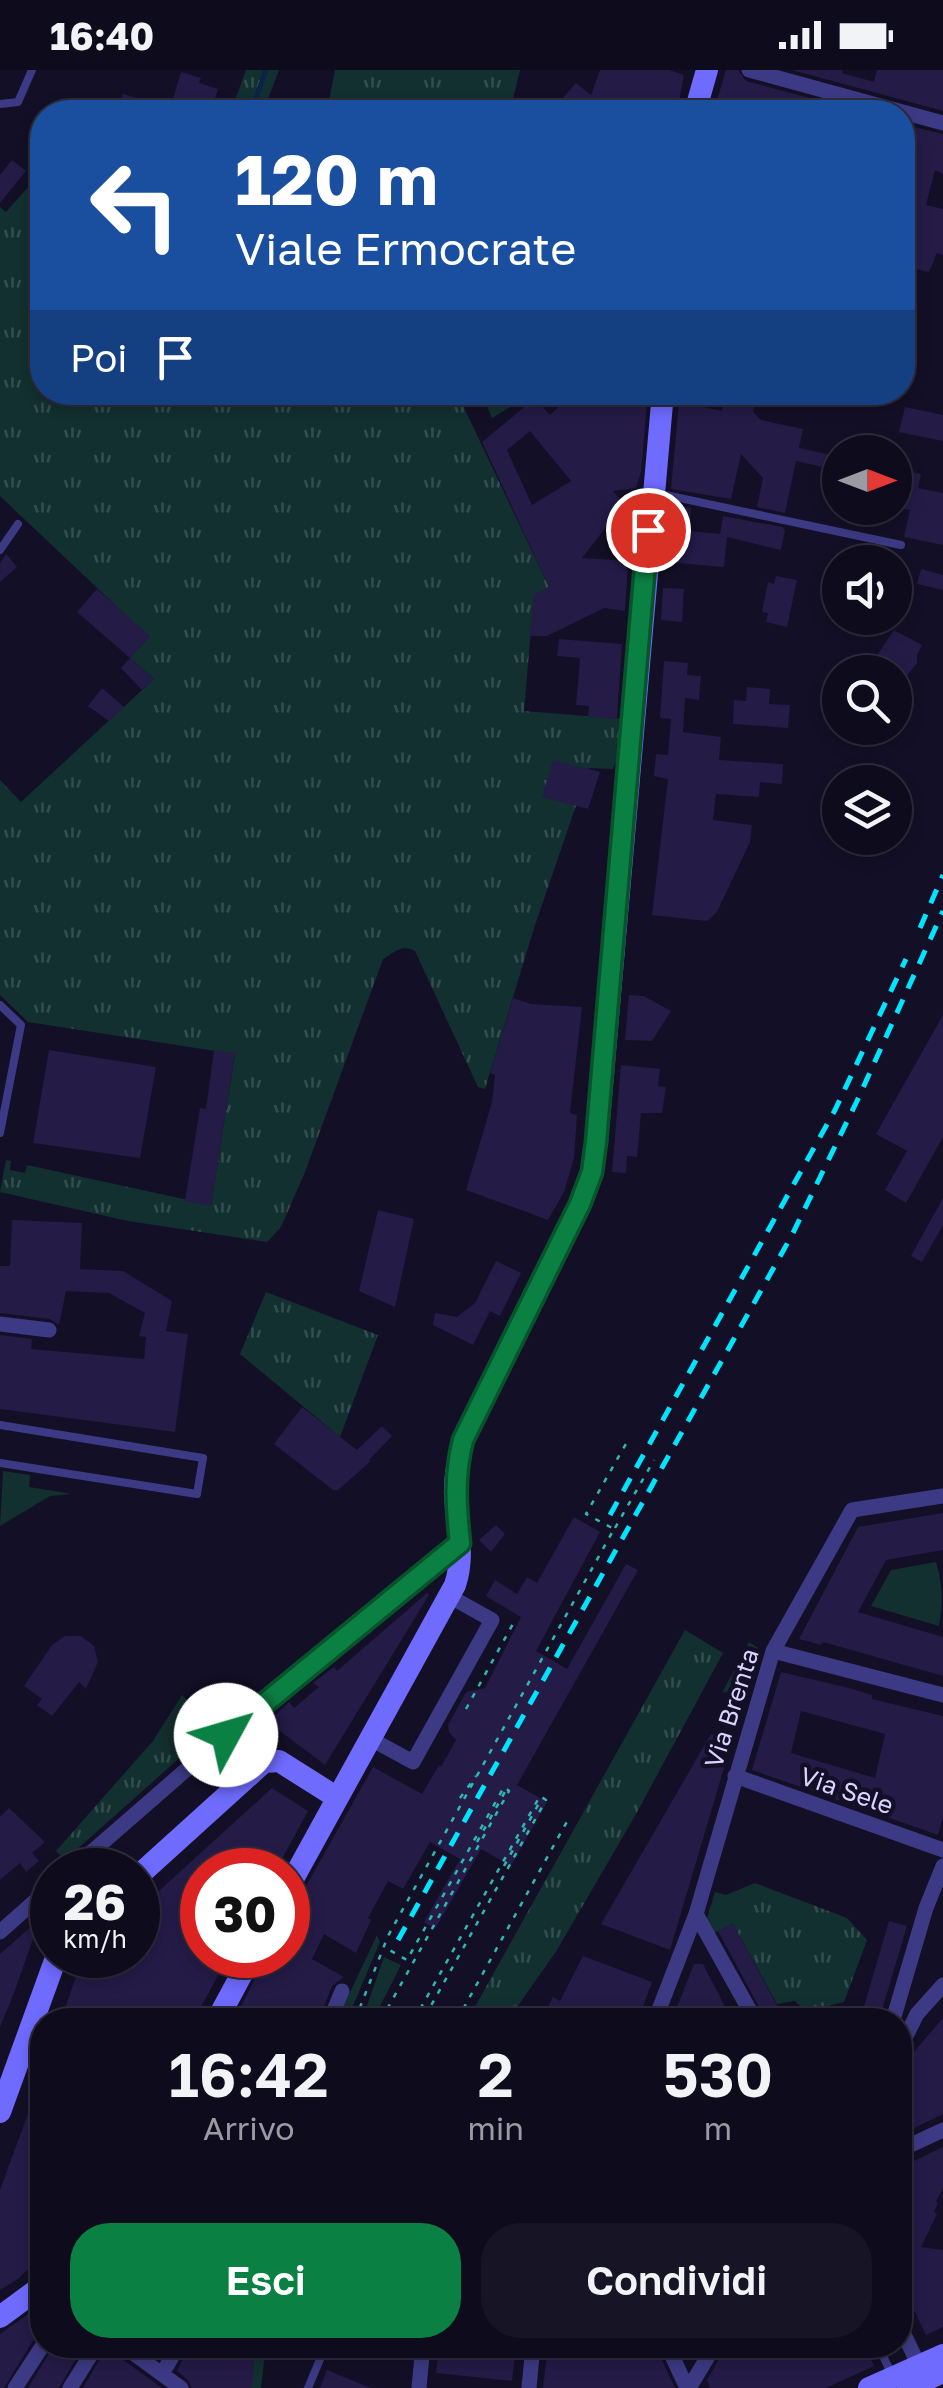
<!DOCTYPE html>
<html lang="it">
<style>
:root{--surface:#0e0b1c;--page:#171425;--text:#f1f3f6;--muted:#9b9ba3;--line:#2e2b3b;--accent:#0b8043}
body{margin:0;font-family:"Golos Text",sans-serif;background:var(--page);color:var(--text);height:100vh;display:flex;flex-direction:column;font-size:38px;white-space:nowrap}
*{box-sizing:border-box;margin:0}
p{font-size:32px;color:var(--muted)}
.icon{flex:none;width:55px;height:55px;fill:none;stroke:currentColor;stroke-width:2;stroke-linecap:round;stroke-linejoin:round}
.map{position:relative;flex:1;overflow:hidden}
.sheet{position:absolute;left:30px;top:1938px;width:882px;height:350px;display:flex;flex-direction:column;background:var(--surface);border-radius:40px;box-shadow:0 5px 15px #0003,0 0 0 2px var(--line)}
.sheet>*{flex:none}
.hud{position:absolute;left:30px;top:30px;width:885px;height:305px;border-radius:40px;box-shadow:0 5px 15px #0003,0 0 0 2px var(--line);background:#1a4fa0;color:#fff;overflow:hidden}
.needle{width:65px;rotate:90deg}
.tools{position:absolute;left:822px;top:365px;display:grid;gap:20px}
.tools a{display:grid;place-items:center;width:90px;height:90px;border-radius:50%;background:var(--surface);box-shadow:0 5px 15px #0003,0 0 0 2px var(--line);font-size:50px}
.speed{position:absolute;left:30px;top:1778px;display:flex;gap:20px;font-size:50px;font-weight:700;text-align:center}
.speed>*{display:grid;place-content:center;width:130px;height:130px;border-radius:50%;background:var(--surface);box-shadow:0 5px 15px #0003,0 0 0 2px var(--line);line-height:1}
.speed small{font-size:25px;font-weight:400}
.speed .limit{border:15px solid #d22;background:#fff;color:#111}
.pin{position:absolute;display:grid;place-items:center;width:85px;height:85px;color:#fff;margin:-42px;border:5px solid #fff;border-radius:50%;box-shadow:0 2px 10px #0007}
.me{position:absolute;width:110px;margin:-55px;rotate:51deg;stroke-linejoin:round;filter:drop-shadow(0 0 8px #0008)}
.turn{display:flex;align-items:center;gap:35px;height:210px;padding:0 40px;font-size:45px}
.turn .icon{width:130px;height:130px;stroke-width:2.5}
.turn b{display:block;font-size:70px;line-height:85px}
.then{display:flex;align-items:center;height:95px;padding:0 40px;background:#0003;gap:20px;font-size:38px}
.eta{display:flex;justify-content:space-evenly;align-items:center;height:170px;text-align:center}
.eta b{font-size:60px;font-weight:600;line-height:70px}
.action{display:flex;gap:20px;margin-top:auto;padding:20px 40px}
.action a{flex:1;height:115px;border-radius:40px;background:var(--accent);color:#fff;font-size:40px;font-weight:600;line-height:115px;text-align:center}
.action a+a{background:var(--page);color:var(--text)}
.status{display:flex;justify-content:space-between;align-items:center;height:70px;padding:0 50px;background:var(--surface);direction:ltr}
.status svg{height:28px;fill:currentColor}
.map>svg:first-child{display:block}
.grass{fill:url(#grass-tufts)}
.garden{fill:#12302f}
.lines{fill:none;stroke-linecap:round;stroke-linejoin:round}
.stream{stroke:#0c2248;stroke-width:5}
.building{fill:#241b47;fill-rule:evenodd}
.path{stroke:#2fb8b0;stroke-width:2.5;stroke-dasharray:5 8;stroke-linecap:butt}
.service{stroke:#3d3a85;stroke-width:8}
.minor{stroke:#3d3a85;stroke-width:15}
.secondary{stroke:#6f6bff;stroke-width:22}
.rail{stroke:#00e5ff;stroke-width:5;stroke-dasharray:15 12;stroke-linecap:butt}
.route-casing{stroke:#07532c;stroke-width:25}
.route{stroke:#0b8043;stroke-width:18}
.labels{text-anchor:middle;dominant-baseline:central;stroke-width:9;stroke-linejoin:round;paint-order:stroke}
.street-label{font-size:25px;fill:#d9d4ff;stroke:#130f26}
</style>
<div class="status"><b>16:40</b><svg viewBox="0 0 49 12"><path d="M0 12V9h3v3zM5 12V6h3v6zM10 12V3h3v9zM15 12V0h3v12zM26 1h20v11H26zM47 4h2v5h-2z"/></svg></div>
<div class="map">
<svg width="943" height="2318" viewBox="0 0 943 2318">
<defs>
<pattern id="grass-tufts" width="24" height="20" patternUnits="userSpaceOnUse" patternTransform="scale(2.5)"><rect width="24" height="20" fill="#12302f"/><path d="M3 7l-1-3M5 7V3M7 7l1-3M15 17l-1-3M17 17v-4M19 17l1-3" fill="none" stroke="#344d4e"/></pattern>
</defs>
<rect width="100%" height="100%" fill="#130f26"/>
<!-- grass -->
<path class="grass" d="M246,0h33l-16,42h-47l3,-5 14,-1z
M335,0h185l-7,29 -19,7 -6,6h-161z
M42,84v238l415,1 92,194 -15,8 -10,116 100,8 -2,40h-5l-4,10 -24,-1 -54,157 -50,164 -7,-2 -63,-136c-13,-7 -20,1 -32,8l-78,213 -24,55 -14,15 -139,-21 -128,-29 6,-32 5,1 -1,9 15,3 2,-8 184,40 24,-151 -207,-32 -28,-27v-215l21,22 133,-123 -24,-21 19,-21 -149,-141v-289l6,5 33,-37 -7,-7z
M266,1222l112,43 -38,102 -100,-83z
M685,1560l38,23 -87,161 -79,136 -49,70h-25l-12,-6z
M182,1625l31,33 -148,132 -9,-9 97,-110z
M755,1813l92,35 20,22 -23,62 -39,9 -10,-10 -18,3 -44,-80 -19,9 -7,-14 8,-27 11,3z"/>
<!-- garden -->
<path class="garden" d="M516,324l3,8 -27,16 -7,-16z
M3,1401l27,4 -1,12 43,7 -22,2 -50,30z
M936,1492c7,23 7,39 3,64l-68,-20 20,-36z
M749,1572l9,6 -12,39 -24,6z
M377,1865l3,7 -33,78h-10z
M384,1887l17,8 -28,55h-11z
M256,2275h10l-5,43h-10z"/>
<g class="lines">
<!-- stream -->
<path class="stream" d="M251,42l15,-42"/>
</g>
<!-- building -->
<path class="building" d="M600,0h69l15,5 -7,37h-127l26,-29 15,12z
M726,0h12l8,11 116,31 -148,-2z
M792,0h51l-1,3 32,9 3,-12h66v41z
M181,2l20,6 -2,5 19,6 -7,23h-93l5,-18 47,14z
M902,54l41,10v40l-8,-4 -9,35 17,4v46l-6,-2 -8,19 -27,-6z
M12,90l14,11 -26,32v-28z
M457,322h42v7l-36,7z
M575,322h73l-7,80 -5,16 -23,3 11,13 -42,54 46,3 -3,50 -21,-3 -57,28h-17l4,-42 15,-7 -67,-145 53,-44 15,17zM530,361l41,50 -39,24 -25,-55z
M726,322h31l-4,20 8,8 42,9 -4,19 41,9v14l-44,-10 -11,52 -28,-6 6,-29 -22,-24 -10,45 -60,-10 8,-87 43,9z
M905,337l38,8v26l-44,-9z
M895,398l26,6 -3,14 25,5v52l-39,-8 6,-27 -15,-3z
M670,434l21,4 -1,23 30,3 3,-18 59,11 3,3 -4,20 -54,-13 -3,30 -59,-5z
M6,484l11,13 -17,15v-19z
M921,499l22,6v15l-26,-6z
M776,506l21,4 -10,47 -21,-5 2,-9 -6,-1 6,-30 6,2z
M663,518l21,1 -2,33 -21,-2z
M97,519l53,47 -20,22 -53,-46z
M894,560l28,15 -5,10v8l-22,28v-19h-15l-10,-6z
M559,569l63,5 -5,75 -29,-2 1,-11 -13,-1 4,-47 -23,-2z
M130,588l24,21 -12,11 -21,-22z
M664,591l24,2 -1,12 14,1 -2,24 -14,-2 -2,34 38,5 -2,23 64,4 -1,20 -22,-2 -1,15 -43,-3 -3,26 39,5 -2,17 -33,70 -10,9 -55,-6 16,-136 -14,-3 2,-22 12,1 3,-36 -11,-1z
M747,617l23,2 -1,15 21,1 -2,23 -55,-4 1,-24 12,1z
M102,618l22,19 -15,14 -21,-15z
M553,690l47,12 -12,37 -46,-12z
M629,925l15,1 27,15 -19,30 -27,-1z
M513,928l18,6 51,3 -12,106 7,2 -3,43 -10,34 -16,28 -82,-30 26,-88 3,-27 -5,-2z
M943,945v122l-37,66 -21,-13 22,-39 -31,-17z
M49,980l107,17 -16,91 -107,-15z
M214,980l21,3 -24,153 -26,-5 15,-93 6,1z
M621,995l39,4 -2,17 8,1 -4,26h-21l-4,44 -10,-1 -1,17 -14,-1z
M943,1128v27l-21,37 -11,-6z
M378,1140l36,9 -19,88 -36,-16z
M12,1150l70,3 -2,46 43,2 49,30 -6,30 22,3 -13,98 -175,-23v-74l32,4 -1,10 113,10 2,-22 -7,-1 6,-23 -36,-20 -43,-2 -7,34 -9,-6 -50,-6v-47h10z
M496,1191l25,12 -21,43 -10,-5 -17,34 -40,-20 2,-12 22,4 18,-14z
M302,1337l55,43 25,-24 10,10 -23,24 2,1 -33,29h-5l-59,-46z
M943,1443v37l-57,10 -28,52 85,25v39l-120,-34 -2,3 -22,-6 59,-112z
M574,1447l26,15 -64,119 31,18 59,-105 12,6 -121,215 30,17 -36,64 -30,-17 -46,80 -11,-7 36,-63 -30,-17 -27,47 -15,-8 -20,37 3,2 -15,33 -32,-19 -12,25 32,18 -12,9 -13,34h-85l33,-65h21v-49l4,2 9,-13 72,-128 49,27 17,-29 2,2 15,-27 -7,-8 -1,-7 18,-33 19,-4 36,-71 -35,-21 9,-16 22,14 10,-17 10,6z
M496,1455l9,9 -14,18 -12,-12z
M427,1523l2,2 -104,170 -57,-43 21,-20 5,6 25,-21 -6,-4 21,-16 3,4z
M65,1566h16l13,10 4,16 -12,27 -7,-7 -27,34 -15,-11 5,-6 -18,-13 28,-41z
M781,1602l68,16 23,7v4l71,17v100l-5,19 -186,-65zM801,1641l84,23 -10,44 -84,-25z
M711,1664l11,3 3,7 -1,24 -54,182 -69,-26z
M272,1718l36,23 -32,59h-42l-8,-9 -11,9h-13v85h27l-35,65h-133l20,-58 8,-7h49v-45z
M9,1738l36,34 -13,11 7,8 -13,11 -6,-9 -20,17v-63z
M40,1849l-26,74 -14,34v-73z
M889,1851l18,5 -28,94h-19z
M733,1854l33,61 19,35h-19l-48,-89z
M583,1886l69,26 -14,38h-97l12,-23 7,4z
M694,1894h9l29,56h-60z
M943,1948v96l-43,21v-67z
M41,2008l1,178 -24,23 -18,11v-100z
M943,2077v41l-7,14 2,1 -4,9 3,2 -16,33 22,3v77l-17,8 -26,-54v-70l10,-25 2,-24z
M42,2234v30l-8,5 -30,49h-4v-54z
M54,2275h30l-25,43h-31z
M108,2275l7,9 47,34h-79z
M190,2275h66l-5,43h-59l-4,-8 -11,-9z
M439,2275h77l-4,36 -76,-8z
M548,2275h33l-1,14 52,1 -7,-15h30l20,43h-132z
M727,2275h138l9,21 -48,22h-116l-3,-8z
M327,2300l44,18h-51z"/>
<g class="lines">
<!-- path -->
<path class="path" d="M615,1458l39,-68
M466,1639l48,-87 3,2
M460,1728l16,-22
M477,1772l29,-52
M504,1796l38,-68
M355,1950l33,-84 226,-407 -28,-15 41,-72
M381,1950l128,-229 -5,-4 -97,173 -23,-13
M414,1950l126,-224 6,4 -123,220
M457,1950l112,-202"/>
<!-- service -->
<path class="service" d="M0,34l18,-2 14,-32
M656,423l245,52
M0,480l18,-26
M0,935l21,20 -21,108
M0,1355l203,33 -6,36 -197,-31
M878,2275l13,28
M308,2318l18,-43"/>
<!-- minor -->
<path class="minor" d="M749,0l194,53
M0,1254l49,6
M773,1581l170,44
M369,1668l44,24 79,-142 -43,-24
M735,1706l208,74
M71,1800l155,-135 235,-192
M696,1844l59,106
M0,1862l52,-46
M330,1950l12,-29
M655,1950l41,-106 77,-263 79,-141 91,-14
M893,1950l33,-112 17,-42
M900,1978l17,-34 26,-29
M900,2080l43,-20
M900,2256l22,46
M122,2275l59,43
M667,2275l20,43
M162,2304l17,-29
M15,2318l28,-43
M70,2318l27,-43
M419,2318l4,-43
M529,2318l4,-43
M689,2318l26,-43"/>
<!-- secondary -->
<path class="secondary" d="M695,42l12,-42
M138,1806l126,-114 15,-1 57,36
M288,1818l167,-303c10,-29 2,-58 0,-89 -1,-20 3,-38 8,-57l117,-235 11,-31 6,-31 66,-750
M217,1950l35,-65
M0,2042l57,-157
M0,2247l42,-31
M869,2318l74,-33
M908,2318l35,-16"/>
<!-- rail -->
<path class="rail" d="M920,858l23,-53
M610,1445l225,-405 71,-151
M398,1870l394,-705 65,-134 86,-190"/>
</g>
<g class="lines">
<defs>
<path id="route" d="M226,1665l234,-192c-4,-37 -6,-68 3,-103l117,-236 12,-32 4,-30 52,-612"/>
</defs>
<!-- route casing -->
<use href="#route" class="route-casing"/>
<!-- route -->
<use href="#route" class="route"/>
</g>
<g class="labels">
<!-- street labels -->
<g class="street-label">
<text transform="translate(731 1638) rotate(-72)">Via Brenta</text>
<text transform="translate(847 1720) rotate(19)">Via Sele</text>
</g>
</g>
</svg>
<div class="tools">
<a><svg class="needle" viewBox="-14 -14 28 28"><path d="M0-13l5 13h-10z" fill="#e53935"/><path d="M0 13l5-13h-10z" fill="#9b9ba3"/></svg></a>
<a><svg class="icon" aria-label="sound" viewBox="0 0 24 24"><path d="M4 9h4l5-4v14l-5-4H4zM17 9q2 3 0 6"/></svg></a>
<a><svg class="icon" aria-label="search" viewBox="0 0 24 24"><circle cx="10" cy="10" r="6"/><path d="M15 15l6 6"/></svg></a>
<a><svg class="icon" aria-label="layers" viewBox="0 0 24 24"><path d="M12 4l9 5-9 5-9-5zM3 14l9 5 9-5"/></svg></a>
</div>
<div class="speed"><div>26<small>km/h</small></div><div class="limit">30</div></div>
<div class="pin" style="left:648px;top:460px;background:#d93025"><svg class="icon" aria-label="arrive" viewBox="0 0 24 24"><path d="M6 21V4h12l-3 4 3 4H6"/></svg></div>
<svg class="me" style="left:226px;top:1665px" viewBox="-20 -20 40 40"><circle r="19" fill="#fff"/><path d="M0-13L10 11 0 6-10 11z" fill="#0b8043"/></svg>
<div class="hud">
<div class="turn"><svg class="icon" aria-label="left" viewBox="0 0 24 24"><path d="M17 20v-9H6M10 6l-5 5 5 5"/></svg><div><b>120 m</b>Viale Ermocrate</div></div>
<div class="then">Poi<svg class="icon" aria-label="arrive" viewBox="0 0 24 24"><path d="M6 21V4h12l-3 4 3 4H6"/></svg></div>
</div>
<section class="sheet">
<div class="eta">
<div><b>16:42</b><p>Arrivo</p></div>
<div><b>2</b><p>min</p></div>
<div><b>530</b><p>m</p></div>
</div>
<div class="action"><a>Esci</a><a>Condividi</a></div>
</section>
</div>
